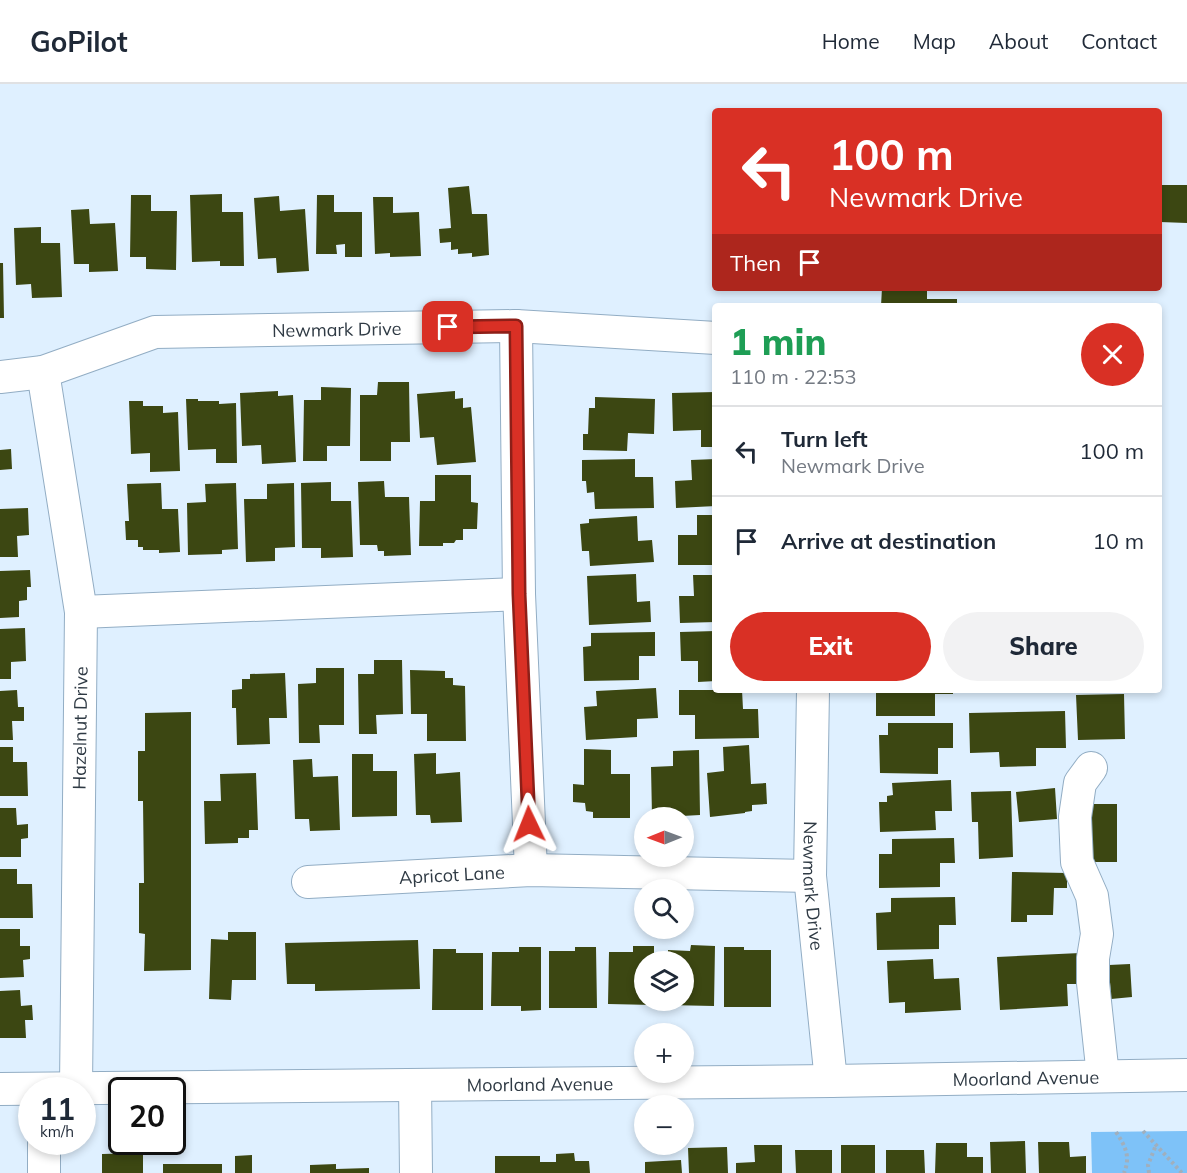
<!DOCTYPE html>
<meta charset="utf-8">
<style>
:root{--surface:#fff;--page:#f2f2f3;--text:#1f2937;--muted:#747a83;--line:#e0e1e3;--accent:#d93025}
body{margin:0;font-family:Mulish,sans-serif;background:var(--page);color:var(--text);height:100vh;display:flex;flex-direction:column;font-size:22px;white-space:nowrap}
*{box-sizing:border-box;margin:0}
p{font-size:20px;color:var(--muted)}
.icon{flex:none;width:33px;height:33px;fill:none;stroke:currentColor;stroke-width:2;stroke-linecap:round;stroke-linejoin:round}
.map{position:relative;flex:1;overflow:hidden}
.drawer{position:absolute;left:712px;top:219px;width:450px;height:390px;display:flex;flex-direction:column;background:var(--surface);border-radius:6px;box-shadow:0 3px 9px #0003}
.drawer>*{flex:none}
.hud{position:absolute;left:712px;top:24px;width:450px;height:183px;border-radius:6px;box-shadow:0 3px 9px #0003;background:#d93025;color:#fff;overflow:hidden}
.needle{width:39px;rotate:269deg}
.tools{position:absolute;left:634px;top:723px;display:grid;gap:12px}
.tools a{display:grid;place-items:center;width:60px;height:60px;border-radius:50%;background:var(--surface);box-shadow:0 3px 9px #0003;font-size:30px}
.speed{position:absolute;left:18px;top:993px;display:flex;gap:12px;font-size:30px;font-weight:700;text-align:center}
.speed>*{display:grid;place-content:center;width:78px;height:78px;border-radius:50%;background:var(--surface);box-shadow:0 3px 9px #0003;line-height:1}
.speed small{font-size:15px;font-weight:400}
.speed .limit{border:3px solid #111;border-radius:9px;background:#fff;color:#111}
.pin{position:absolute;display:grid;place-items:center;width:51px;height:51px;color:#fff;margin:-26px;border-radius:12px;box-shadow:0 3px 9px #0006}
.me{position:absolute;width:66px;margin:-33px;rotate:358deg;stroke-linejoin:round;filter:drop-shadow(0 0 4px #0008)}
.turn{display:flex;align-items:center;gap:21px;height:126px;padding:0 18px;font-size:27px}
.turn .icon{width:78px;height:78px;stroke-width:2.5}
.turn b{display:block;font-size:42px;line-height:51px}
.then{display:flex;align-items:center;height:57px;padding:0 18px;background:#0003;gap:12px;font-size:22px}
.round{display:grid;place-items:center;flex:none;width:63px;height:63px;border-radius:32px;background:var(--page)}
.overview{display:flex;align-items:center;justify-content:space-between;height:102px;padding:0 18px}
h1{font-size:36px;font-weight:800;line-height:45px;color:#1e9e55}
.action{display:flex;gap:12px;margin-top:auto;padding:12px 18px}
.action a{flex:1;height:69px;border-radius:36px;background:var(--accent);color:#fff;font-size:24px;font-weight:800;line-height:69px;text-align:center}
.action a+a{background:var(--page);color:var(--text)}
ul{padding:0;list-style:none}
li{display:flex;align-items:center;gap:18px;height:90px;padding:0 18px;border-top:2px solid var(--line)}
li div{flex:1}
li b{display:block;font-size:22px}
li em{font-style:normal}
header{display:flex;align-items:center;gap:36px;box-sizing:border-box;height:84px;padding:0 30px;background:var(--surface);border-bottom:2px solid var(--line)}
header strong{font-size:28px}
nav{display:flex;gap:33px;margin-inline-start:auto;font-size:21px}
.map>svg:first-child{display:block}
.green{fill:#7ec2f8}
.building{fill:#3c4712}
.lines{fill:none;stroke-linecap:round;stroke-linejoin:round}
.minor-casing{stroke:#92adc4;stroke-width:34}
.path{stroke:#a0afbd;stroke-width:4;stroke-dasharray:3 3;stroke-linecap:butt}
.minor{stroke:#fff;stroke-width:32}
.route-casing{stroke:#8d1f18;stroke-width:15}
.route{stroke:#d93025;stroke-width:10}
.labels{text-anchor:middle;dominant-baseline:central;stroke-width:6;stroke-linejoin:round;paint-order:stroke}
.street-label{font-size:18px;fill:#2f3a44;stroke:#fff}
</style>
<header>
<strong>GoPilot</strong>
<nav><a>Home</a><a>Map</a><a>About</a><a>Contact</a></nav>
</header>
<div class="map">
<svg width="1187" height="1089" viewBox="0 0 1187 1089">
<rect width="100%" height="100%" fill="#dff0ff"/>
<!-- green -->
<path class="green" d="M1187,1047v42h-95l-1,-41z"/>
<!-- building -->
<path class="building" d="M1160,101h27v38l-27,-1z
M469,102l3,28h15l2,41 -17,2v-4l-14,1v-5l-7,1v-8l-11,1 -1,-14 12,-1 -3,-40z
M222,110v18h21l1,54h-24v-5l-28,1 -2,-67z
M131,111h20v16h26l-1,59 -30,-1v-12h-16z
M317,111h17v17h28v45h-17v-13l-9,1 1,9h-21z
M279,112l1,15 25,-2 4,62 -32,2 -1,-15 -18,1 -4,-61z
M373,113h20v16l26,-1 2,44 -31,1v-4l-15,1z
M89,125l1,15 25,-1 3,48 -29,1v-8h-15l-3,-54z
M41,143v16h19l2,54 -30,1 -1,-14 -15,1 -2,-57z
M0,179h3l1,55h-4z
M882,204h45v11h30v7h-76z
M378,298h31l1,60h-19v19h-31v-66h17z
M321,303l30,1 -1,58h-23v15h-24l1,-61h17z
M278,307v5l15,-1 3,67 -34,2 -1,-19 -19,1 -2,-53z
M455,307v8l8,-1v10l8,-1 5,55 -39,3 -3,-28 -14,1 -3,-44z
M716,308v55h-15v-17l-28,1 -1,-38z
M595,313l60,2 -1,35 -26,-1 -1,18 -44,-1v-16h5l1,-26h6z
M186,315h12v2h21v3l17,-1 1,60h-21v-14l-28,1z
M129,317h14v5h20v7l15,-1 2,59 -30,1v-19l-19,1z
M11,365l1,20 -12,1v-20z
M635,375v18h18l1,31 -59,1 -1,-17 -7,1 -1,-12h-4v-21z
M716,375v47l-40,2 -1,-27 17,-1 -1,-20z
M435,391h36v27l7,1 -1,26h-14v11h-7l-2,3h-11v3h-24l1,-45h15z
M384,397l1,16h24l2,58 -27,1v-5h-6l-1,-6h-17l-2,-63z
M331,398v19h20l2,56 -32,1v-10h-19l-1,-65z
M161,399l1,26h16l2,43 -21,1v-3h-16v-3h-5v-7h-12l-1,-19h4l-2,-37z
M236,399l2,66 -16,1v4l-34,1 -1,-52 19,-1 -1,-18z
M294,399l1,64 -20,1v13l-29,1 -2,-63h23v-15z
M28,424l1,27 -12,1 1,21h-18v-48z
M697,431h19v50h-38v-30h19z
M637,432l1,25 14,-1 2,22 -64,4 -1,-15h-7l-2,-27 9,-1v-4z
M30,486l1,17h-4v13l-8,1v16l-19,1v-47z
M636,490l1,28 13,-1 1,21 -62,3 -2,-49z
M693,491h23v47l-36,1 -1,-27h15z
M25,544l1,33 -15,1v17h-11v-50z
M716,547v50l-18,1v-21h-17l-1,-29z
M655,548v24h-16v24l-55,1 -1,-34 8,-1v-13z
M374,576h28l1,54 -27,1 1,19h-18l-1,-60h16z
M316,584h28v57h-25l1,18h-21l-1,-59 18,-1z
M410,586l35,1v7h8v7l12,1 1,55h-39v-27h-16z
M285,589l2,45h-18l1,26 -33,1 -1,-37h-4v-18l10,-1v-10h8v-5z
M656,604l2,30 -21,1v18l-51,3 -2,-33 13,-1 -1,-15z
M17,606l1,17h6v14h-12l1,19h-13v-49z
M679,606h63l1,19h15l1,29 -64,1v-24h-16z
M884,606h69v4h-18v22h-59v-23h8z
M1124,610l1,45 -47,1 -2,-45z
M1065,627l1,37h-30v18l-36,1 -1,-15 -29,1 -1,-40z
M191,628v258l-47,1 1,-37 -6,-1v-50h5l-1,-82h-5v-50h7v-38z
M888,639h65v25h-15v26l-58,-1 -1,-38h9z
M749,661l2,39 15,-1 1,21 -15,1v6l-7,1v1l-35,4 -3,-44 17,-2 -1,-24z
M0,663h13v15h14l1,34h-28z
M584,665l27,1v24h19v44h-37v-6l-7,-1 -1,-8 -12,-1v-18l11,1z
M699,666l1,65 -18,1v2l-30,-2 -1,-49 22,-1v-15z
M436,669v21l24,-2 2,50 -31,1 -1,-8h-14l-2,-61z
M352,670h21v17h24v45l-45,1z
M312,675l1,18 25,-1 2,54 -30,1 -1,-12h-14l-2,-59z
M256,689l2,57h-9v8h-11v5l-33,1 -1,-43h17l-1,-27z
M951,696l1,31h-17l1,19 -56,2 -1,-30h8v-6l6,-1 -1,-12z
M1055,704l2,31 -38,3 -3,-30z
M1011,707l2,66 -34,2 -1,-37h-6l-1,-30z
M1087,720h30v58h-30z
M0,724h16l1,17 11,-1v14l-7,1v18h-21z
M954,754l1,25h-15v24l-61,1v-34h13v-15z
M0,785h17v15h15l1,34h-33z
M1012,788l55,1v15h-13l-1,27h-26v7h-16z
M955,813l1,28h-17v24l-62,1 -1,-37 15,-1v-14z
M0,845h20v17h10v13l-7,1 1,17 -24,1z
M228,848h28v48h-24l-1,20 -22,-1 2,-60 17,1z
M418,856l2,49 -105,2v-7h-28l-2,-41z
M691,861l24,1 -1,60 -47,-1v-5h17v-38h-16v-12l22,1z
M633,862h21v16h-9v38h9v5l-46,-1 1,-52h24z
M519,863h22v63l-20,1v-5h-30l1,-54h27z
M575,863h21l1,61h-48v-57h26z
M724,863h20v3h27v57h-47z
M433,865h23v4h27v57h-51z
M1080,869l2,31h-15l1,22 -68,4 -3,-53z
M933,875l1,20 25,-1 2,32 -56,3v-11l-16,1 -2,-42z
M1130,880l2,33 -21,2 -2,-34z
M20,906l1,16 11,-1 1,15h-8l1,18h-26v-47z
M1025,1057l1,32h-35l-1,-31z
M1038,1058h31l1,15 16,-1v17h-47z
M936,1059h31v14h16v16h-48z
M754,1061h28v28h-46v-10l19,-1z
M841,1061h34v28h-34z
M727,1063l1,26h-39l-1,-25z
M795,1066h37v23h-36z
M886,1066h38l1,23h-39z
M143,1069v20h-41v-19z
M574,1069l1,8h14l1,12h-95v-17h45v6h16v-8z
M252,1071v18h-17v-17z
M681,1076l1,13h-37v-11z
M163,1080h59v9h-59z
M336,1080v5l33,-1v5h-59v-8z"/>
<g class="lines">
<defs>
<g id="minor">
<path d="M516,242l3,268 12,276"/>
<path d="M43,288l38,240 -5,475"/>
<path id="s1" d="M0,293l43,-5 112,-40 361,-6 200,12"/>
<path d="M81,528l438,-18"/>
<path id="s2" d="M813,606l-3,186 21,205"/>
<path d="M1091,684l-11,15 -5,34 2,45 15,34 5,38 -4,24v25l10,93"/>
<path id="s3" d="M308,798l223,-12 279,6"/>
<path d="M415,1001l1,88"/>
<path id="s4" d="M0,1005l831,-8 356,-6"/>
<path d="M44,1058v31"/>
</g>
</defs>
<!-- minor casing -->
<use href="#minor" class="minor-casing"/>
<!-- path -->
<path class="path" d="M1143,1047l39,42
M1116,1048c9,14 15,24 8,41
M1149,1089l-1,-8 8,-20"/>
<!-- minor -->
<use href="#minor" class="minor"/>
</g>
<g class="lines">
<defs>
<path id="route" d="M448,243l68,-1 3,268 10,230"/>
</defs>
<!-- route casing -->
<use href="#route" class="route-casing"/>
<!-- route -->
<use href="#route" class="route"/>
</g>
<g class="labels">
<!-- street labels -->
<g class="street-label">
<text stroke="none"><textPath href="#s1" startOffset="344">Newmark Drive</textPath></text>
<text transform="translate(80 644) rotate(-89)">Hazelnut Drive</text>
<text stroke="none"><textPath href="#s3" startOffset="144">Apricot Lane</textPath></text>
<text stroke="none"><textPath href="#s2" startOffset="196">Newmark Drive</textPath></text>
<text stroke="none"><textPath href="#s4" startOffset="1026">Moorland Avenue</textPath></text>
<text stroke="none"><textPath href="#s4" startOffset="540">Moorland Avenue</textPath></text>
</g>
</g>
</svg>
<div class="tools">
<a><svg class="needle" viewBox="-14 -14 28 28"><path d="M0-13l5 13h-10z" fill="#e53935"/><path d="M0 13l5-13h-10z" fill="#747a83"/></svg></a>
<a><svg class="icon" aria-label="search" viewBox="0 0 24 24"><circle cx="10" cy="10" r="6"/><path d="M15 15l6 6"/></svg></a>
<a><svg class="icon" aria-label="layers" viewBox="0 0 24 24"><path d="M12 4l9 5-9 5-9-5zM3 14l9 5 9-5"/></svg></a>
<a>+</a>
<a>−</a>
</div>
<div class="speed"><div>11<small>km/h</small></div><div class="limit">20</div></div>
<div class="pin" style="left:448px;top:243px;background:#d93025"><svg class="icon" aria-label="arrive" viewBox="0 0 24 24"><path d="M6 21V4h12l-3 4 3 4H6"/></svg></div>
<svg class="me" style="left:529px;top:740px" viewBox="-20 -20 40 40"><path d="M0-17L14 15 0 8-14 15z" fill="#d93025" stroke="#fff" stroke-width="4"/></svg>
<div class="hud">
<div class="turn"><svg class="icon" aria-label="left" viewBox="0 0 24 24"><path d="M17 20v-9H6M10 6l-5 5 5 5"/></svg><div><b>100 m</b>Newmark Drive</div></div>
<div class="then">Then<svg class="icon" aria-label="arrive" viewBox="0 0 24 24"><path d="M6 21V4h12l-3 4 3 4H6"/></svg></div>
</div>
<section class="drawer">
<div class="overview"><div><h1>1 min</h1><p>110 m · 22:53</p></div><a class="round" style="background:#d93025;color:#fff"><svg class="icon" aria-label="close" viewBox="0 0 24 24"><path d="M6 6l12 12M18 6L6 18"/></svg></a></div>
<ul>
<li><svg class="icon" aria-label="left" viewBox="0 0 24 24"><path d="M17 20v-9H6M10 6l-5 5 5 5"/></svg><div><b>Turn left</b><p>Newmark Drive</p></div><em>100 m</em></li>
<li><svg class="icon" aria-label="arrive" viewBox="0 0 24 24"><path d="M6 21V4h12l-3 4 3 4H6"/></svg><div><b>Arrive at destination</b></div><em>10 m</em></li>
</ul>
<div class="action"><a>Exit</a><a>Share</a></div>
</section>
</div>
